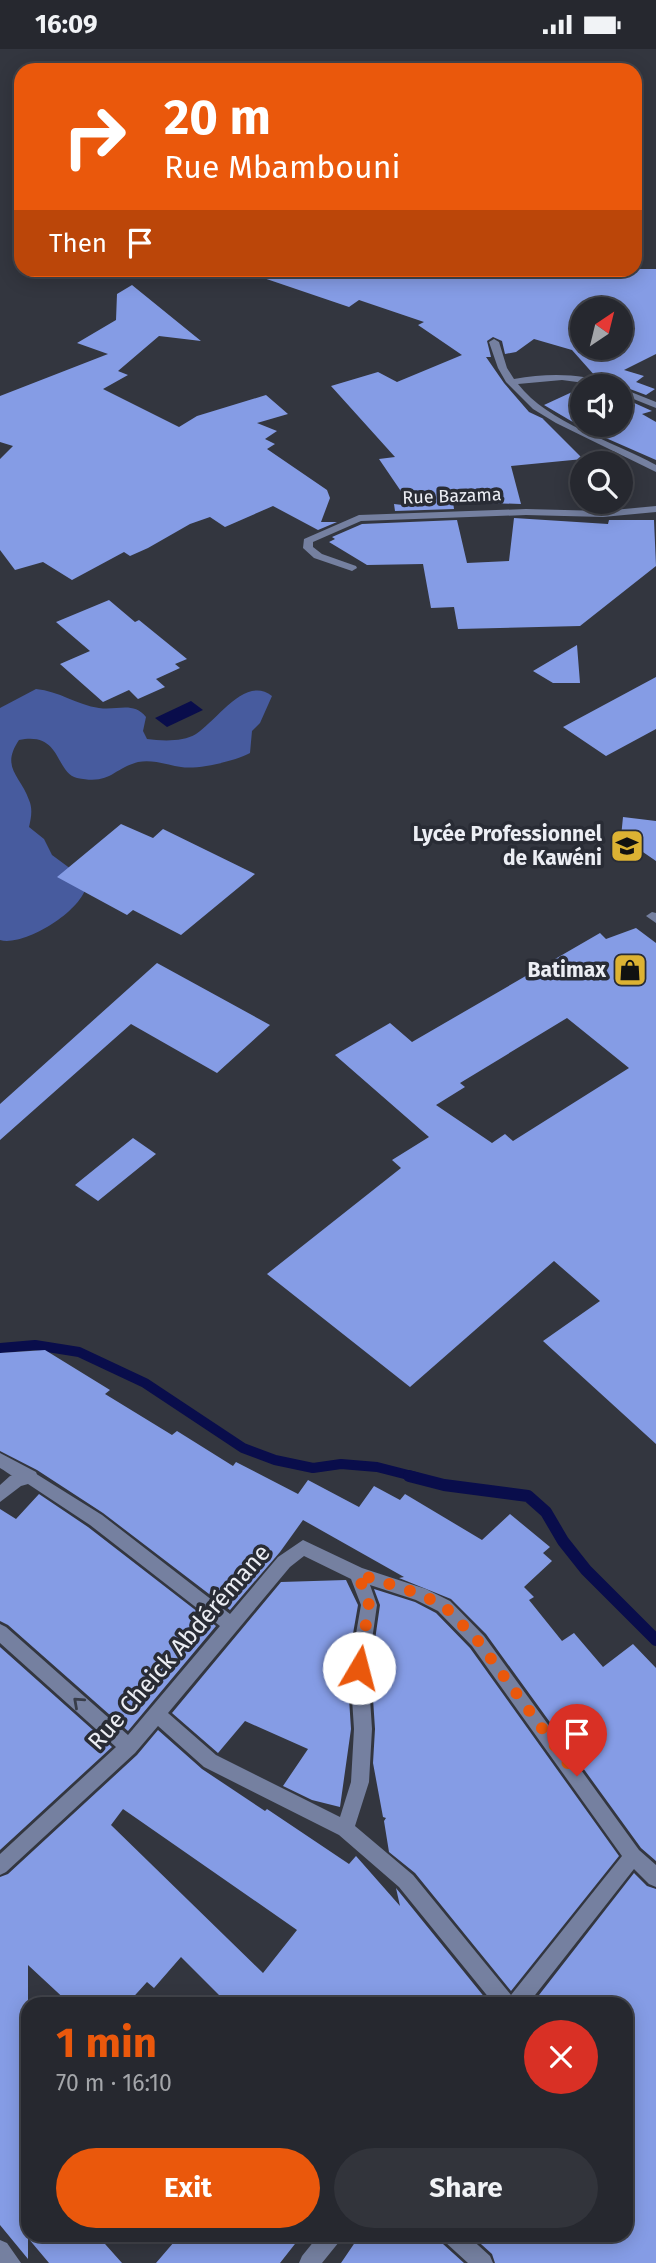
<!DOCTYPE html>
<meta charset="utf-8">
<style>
:root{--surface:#26282f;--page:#32343b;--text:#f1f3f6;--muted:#a4a6aa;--line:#42444b;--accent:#ea580c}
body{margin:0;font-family:"Fira Sans",sans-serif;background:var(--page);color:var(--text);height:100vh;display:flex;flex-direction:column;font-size:26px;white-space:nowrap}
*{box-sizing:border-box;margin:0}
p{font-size:23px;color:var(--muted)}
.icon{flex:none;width:38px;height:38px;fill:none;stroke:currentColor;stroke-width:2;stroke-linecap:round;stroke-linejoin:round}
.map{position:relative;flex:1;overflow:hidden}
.details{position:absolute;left:21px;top:1948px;width:612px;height:245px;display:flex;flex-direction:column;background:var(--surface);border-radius:21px;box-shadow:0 4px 18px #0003,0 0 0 2px var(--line)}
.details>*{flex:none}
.banner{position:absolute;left:14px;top:14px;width:628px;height:214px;border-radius:21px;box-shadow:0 4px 18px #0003,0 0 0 2px var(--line);background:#ea580c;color:#fff;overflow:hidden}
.needle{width:46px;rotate:35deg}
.fabs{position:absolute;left:570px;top:248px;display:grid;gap:14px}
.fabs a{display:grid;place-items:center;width:63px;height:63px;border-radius:50%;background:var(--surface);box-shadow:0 4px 18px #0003,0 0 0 2px var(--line);font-size:35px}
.pin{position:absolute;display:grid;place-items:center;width:60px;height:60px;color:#fff;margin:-72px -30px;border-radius:50% 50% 50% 0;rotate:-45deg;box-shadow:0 0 7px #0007}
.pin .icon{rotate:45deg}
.me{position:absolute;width:77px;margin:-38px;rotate:8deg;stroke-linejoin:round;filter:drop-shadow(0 0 5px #0008)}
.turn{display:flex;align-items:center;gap:24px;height:147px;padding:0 35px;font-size:32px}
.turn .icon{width:91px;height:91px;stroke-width:2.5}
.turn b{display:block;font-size:49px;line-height:60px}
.then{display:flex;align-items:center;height:66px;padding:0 35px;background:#0003;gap:14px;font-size:26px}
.round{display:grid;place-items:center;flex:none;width:74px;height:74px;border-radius:37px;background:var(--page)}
.head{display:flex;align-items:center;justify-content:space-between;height:119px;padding:0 35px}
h1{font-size:42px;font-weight:700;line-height:52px;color:var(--accent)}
.action{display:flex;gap:14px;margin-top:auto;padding:14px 35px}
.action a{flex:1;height:80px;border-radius:42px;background:var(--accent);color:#fff;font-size:28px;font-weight:700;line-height:80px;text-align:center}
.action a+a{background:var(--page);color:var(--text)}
.status{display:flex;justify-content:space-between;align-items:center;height:49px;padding:0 35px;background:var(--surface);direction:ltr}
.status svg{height:19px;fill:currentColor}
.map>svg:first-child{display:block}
.forest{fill:#475b9e}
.water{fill:#090d4b}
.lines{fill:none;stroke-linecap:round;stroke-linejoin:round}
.stream-far1{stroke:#090d4b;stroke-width:10}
.stream{stroke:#090d4b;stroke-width:12}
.building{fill:#859ce5;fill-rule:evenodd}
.pedestrian{fill:#7580a0;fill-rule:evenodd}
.minor{fill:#7580a0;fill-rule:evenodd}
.oneway{stroke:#383d4a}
.route{stroke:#ea580c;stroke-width:12;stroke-dasharray:0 21.6}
.labels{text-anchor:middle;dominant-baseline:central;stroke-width:7;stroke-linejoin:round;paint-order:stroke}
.far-street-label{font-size:18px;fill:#eceef4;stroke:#292c35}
.poi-label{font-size:21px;font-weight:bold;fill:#eceef4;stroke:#292c35;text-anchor:end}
.near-street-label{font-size:24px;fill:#eceef4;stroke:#292c35}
</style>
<div class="status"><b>16:09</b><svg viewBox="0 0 49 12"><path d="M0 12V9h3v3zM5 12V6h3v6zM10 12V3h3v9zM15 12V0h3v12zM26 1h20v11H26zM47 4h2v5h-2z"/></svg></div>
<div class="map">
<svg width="656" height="2214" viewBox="0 0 656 2214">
<rect width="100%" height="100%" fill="#33363f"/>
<!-- forest -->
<path class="forest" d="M36,640c23,2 41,16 63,19 18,3 34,-7 47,9l-3,14 4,8c15,2 36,3 49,-5 21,-13 49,-59 76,-38l-12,27 -8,8 -2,22c-15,8 -52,17 -69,14 -14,-2 -28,-8 -43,-5 -26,7 -27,23 -61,16 -22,-5 -15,-47 -58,-38 -19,28 2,36 10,60 4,9 2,18 0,27l15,12 8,16 23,17 11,14c-4,25 -62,61 -86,54v-232z"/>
<!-- water -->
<path class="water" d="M191,652l12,9 -36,17 -12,-9z"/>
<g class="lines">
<!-- stream-far1 -->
<path class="stream-far1" d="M0,1299l35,-3 44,7 66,31 98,65 32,12 38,8 28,-4 36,3 39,10"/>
<!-- stream -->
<path class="stream" d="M409,1427l35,9 84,11 18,16 17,29 23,29 70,70"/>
</g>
<!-- building -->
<path class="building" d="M253,220h140l28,8 25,-8h210v85l-32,16 20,6 -8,6 19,7 -9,6 -24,-9 -5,1 -2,-5 -19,-5 -24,-27 -38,-11 -18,13 -11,2 -3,-13 -9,-4 -6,4 4,16h-5l18,26 25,29 17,8 -4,-2 41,41 -72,7 10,38 -68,-2 1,7 -59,2 -1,-7 17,2 -32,-47 16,-2 -64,-71 47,-14 19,10 65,-27 -44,-30 6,-3 -65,-22 -10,7 -97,-33zM583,261h38v38h-38z
M132,236l69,56 -42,-5 -41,35 10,4 -25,14 76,38 18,-11 69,-21 22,19 -31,9 20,8 -12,8 10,5 -8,5 60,41 3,8 -9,24h16l-19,8 -45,-24 -48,21 -15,-10 -20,7 -42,24 -18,8 -6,-4 -52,28 -29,-18 -28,8 -15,-20v-91l13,-13 -13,-4v-46l108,-42 -31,-11 39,-23 1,-26z
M583,338v38h38v-28l31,14 -10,3 14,8v38l-73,-32 -39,-23z
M514,469l94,6 1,-4h45l2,46 -76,60 -122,3 -4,-22 -23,1 -8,-44 -56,1 -38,-23 6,-3 -3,-2 30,-13 95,-4 10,43 42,-2z
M109,551l26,22 4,-2 48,39 -12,5 5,4 -24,11 9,8 -27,12 -9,-9 -26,12 -43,-38 30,-13 -34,-29z
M577,596l3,38h-27l-20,-12z
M656,628v52l-50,27 -43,-29z
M623,768l33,4v40l-35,-24z
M121,775l32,14 10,-9 92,45 -74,61 -48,-25 -6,5 -70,-38z
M636,879l20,15v501l-113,-103 57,-40 -46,-40 -144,126 -143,-113 134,-106 -9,-8 37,-23 -94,-82 55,-32 22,19 188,-109 6,6zM567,969l62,50 -116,73 -8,-7 -13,9 -56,-38 29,-18 -5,-4z
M157,914l113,62 -53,48 -86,-49 -131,116v-36z
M133,1089l23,16 -58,47 -23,-16z
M45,1301l65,40 -5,4 67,41 5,-4 56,35 3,-4 62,32 10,-14 51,27 15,-21 26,14 5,-6 77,46 28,-26 40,33 -7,6 9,8 -28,26 10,10 -5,3 33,41 12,-8 29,34 30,-23 23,24v193l-15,-13 -155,-214 -35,-35 -52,-21 5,-1 -101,-57 -23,32 -50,58 -127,-97 -66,-43 -37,-19v-98z
M39,1445l49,33 128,99 -88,105 -120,-106 -8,-4v-112l16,10z
M346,1531l12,25 -11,63 4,61 -11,78 -28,-7 -29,-14 25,-37 -63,-28 -27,32 -46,-40 109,-131z
M374,1540l41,13 21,11 34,35 149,208 -108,135 -96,-118 -26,-21 -5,-31 2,-3 -3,-1 -10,-54 2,-34 -4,-61 9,-63z
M0,1598l112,100 -112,103z
M158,1681l44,39 63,42 2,-2 82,55 7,-8 44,50 -4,-18 94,116h-262l-47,-47 -27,31 -7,-6 -20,22h-57l-42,-39v270h69l25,28h-73l-21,-25v21l-28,-34v-348l8,-3 129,-119zM123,1760l174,121 -34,43 -152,-148z
M634,1824l13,13 9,3v374h-161l-3,-9 -21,-19h155v-231h-94z
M180,2186h122l-22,28h-124z
M360,2186h79l4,9 21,19h-123z"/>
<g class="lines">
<!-- pedestrian -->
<path class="pedestrian" d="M0,1404l36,19 2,5 -2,5c-12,4 -26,-8 -36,-14z"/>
<!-- minor -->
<path class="minor" d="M494,290l5,3 8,26 7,11c35,-6 67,-6 100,6l1,2 -53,-7 -44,4c30,39 95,57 138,81v7l-100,-49 -23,-14 -27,-27 -8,-14 -9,-26z
M621,339l35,14v6l-35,-14z
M656,457v6l-53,5 -77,-2 -165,6 -48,21v5l9,7 34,12 1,2 -5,3 -38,-13 -11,-10 1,-9 55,-24 167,-6 77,2z
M652,863l4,1v10l-10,-7z
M30,1421l72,45 128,99 48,-57 25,-17 59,28 64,21 24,12 34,35 155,214 17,15v22l-7,-3 -15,-15 -106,135h-34l-95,-117 -60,-52 -135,-68 -46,-41 -23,27 -129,119 -6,3v-21l116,-107 -116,-104v-19l6,3 122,108 92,-109 -130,-101 -62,-41 -7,2 -21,16v-17l10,-9zM304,1507l47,23 10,26 -11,63 4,61 -3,53 -11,35 -124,-62 -48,-42 122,-146zM370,1536l46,15 22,11 34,35 150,210 -111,139 -98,-120 -58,-49 14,-44 3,-53 -4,-61 9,-63z
M319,2186h23l-3,7 -17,21h-23l3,-7z
M442,2186h25l23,21 3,7h-25l-23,-21z
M0,2191l7,3 14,20h-21z"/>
</g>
<!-- one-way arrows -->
<defs><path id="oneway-chevron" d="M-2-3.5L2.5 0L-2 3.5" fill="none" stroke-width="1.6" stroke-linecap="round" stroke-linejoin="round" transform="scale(1.75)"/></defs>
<use class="oneway" href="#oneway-chevron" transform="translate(78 1653) rotate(-138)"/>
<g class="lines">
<!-- route -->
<path class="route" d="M359,1619l10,-63 -11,-31 62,20 24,12 34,35 99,135"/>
</g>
<!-- icons -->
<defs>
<symbol id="school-square" viewBox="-11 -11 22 22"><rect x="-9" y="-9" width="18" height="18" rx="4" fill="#dcb233" stroke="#292c35"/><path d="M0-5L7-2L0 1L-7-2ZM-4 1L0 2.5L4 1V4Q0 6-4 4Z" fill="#111"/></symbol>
<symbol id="shop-square" viewBox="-11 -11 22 22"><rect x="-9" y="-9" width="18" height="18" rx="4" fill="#dcb233" stroke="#292c35"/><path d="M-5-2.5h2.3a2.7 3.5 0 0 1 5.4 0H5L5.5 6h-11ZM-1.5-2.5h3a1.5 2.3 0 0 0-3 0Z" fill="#111"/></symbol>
</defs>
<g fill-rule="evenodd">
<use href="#school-square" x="608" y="778" width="38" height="38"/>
<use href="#shop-square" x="611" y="902" width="38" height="38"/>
</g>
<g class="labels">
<!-- far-street labels -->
<g class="far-street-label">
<text transform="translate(452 447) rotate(-2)">Rue Bazama</text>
</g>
<!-- poi labels -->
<g class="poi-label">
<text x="602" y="785">Lycée Professionnel<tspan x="602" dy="24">de Kawéni</tspan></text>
<text x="606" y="921">Batimax</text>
</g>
<!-- near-street labels -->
<g class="near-street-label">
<text transform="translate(179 1598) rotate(-49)">Rue Cheick Abdérémane</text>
</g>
</g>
</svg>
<div class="fabs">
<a><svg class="needle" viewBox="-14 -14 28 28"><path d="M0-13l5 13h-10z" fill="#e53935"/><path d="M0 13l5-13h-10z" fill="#a4a6aa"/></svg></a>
<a><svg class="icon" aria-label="sound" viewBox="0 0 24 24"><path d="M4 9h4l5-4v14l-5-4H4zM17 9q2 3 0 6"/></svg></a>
<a><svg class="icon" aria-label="search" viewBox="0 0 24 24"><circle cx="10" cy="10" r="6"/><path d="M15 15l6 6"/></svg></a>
</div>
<div class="pin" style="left:577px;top:1727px;background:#d93025"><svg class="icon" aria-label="arrive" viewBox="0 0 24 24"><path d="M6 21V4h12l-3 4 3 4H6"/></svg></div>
<svg class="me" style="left:359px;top:1619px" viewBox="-20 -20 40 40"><circle r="19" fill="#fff"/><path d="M0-13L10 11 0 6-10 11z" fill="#ea580c"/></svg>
<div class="banner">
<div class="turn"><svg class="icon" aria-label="right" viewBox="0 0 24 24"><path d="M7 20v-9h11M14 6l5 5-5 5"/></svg><div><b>20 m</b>Rue Mbambouni</div></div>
<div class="then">Then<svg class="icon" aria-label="arrive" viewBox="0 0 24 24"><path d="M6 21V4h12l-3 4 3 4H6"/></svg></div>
</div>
<section class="details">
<div class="head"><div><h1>1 min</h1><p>70 m · 16:10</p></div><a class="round" style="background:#d93025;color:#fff"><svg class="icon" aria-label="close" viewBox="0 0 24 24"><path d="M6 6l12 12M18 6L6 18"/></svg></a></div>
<div class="action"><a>Exit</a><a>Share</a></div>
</section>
</div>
